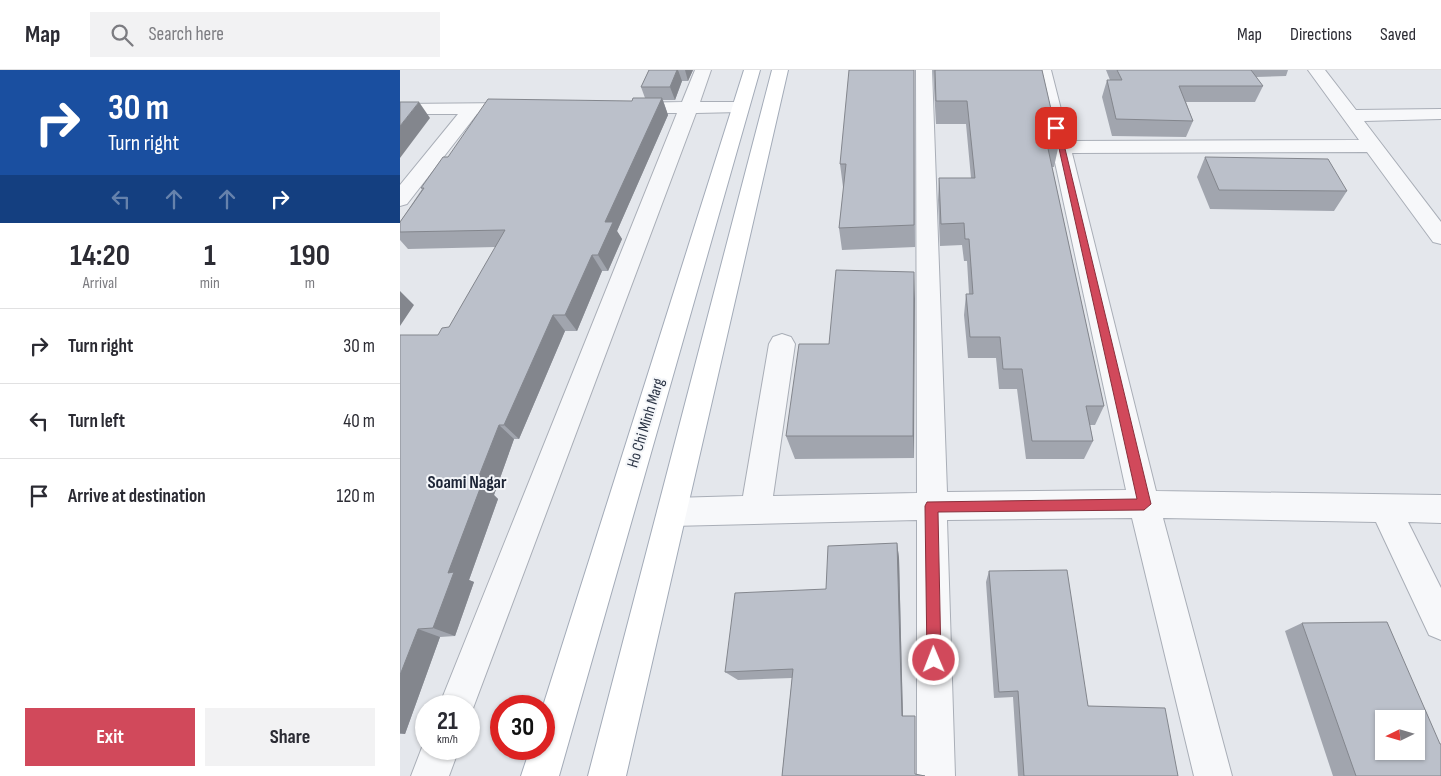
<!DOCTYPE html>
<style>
:root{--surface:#fff;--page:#f2f2f3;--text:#2b2b33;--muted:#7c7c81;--line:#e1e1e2;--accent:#d1495b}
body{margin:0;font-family:"Sofia Sans Condensed",sans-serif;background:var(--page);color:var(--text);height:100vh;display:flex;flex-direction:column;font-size:19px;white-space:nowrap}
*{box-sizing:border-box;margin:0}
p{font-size:16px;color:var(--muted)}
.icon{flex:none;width:28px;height:28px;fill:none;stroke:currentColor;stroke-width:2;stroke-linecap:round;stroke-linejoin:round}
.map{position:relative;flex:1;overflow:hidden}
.details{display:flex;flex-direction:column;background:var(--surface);width:400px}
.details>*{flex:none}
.guide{background:#1a4fa0;color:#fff;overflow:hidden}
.needle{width:32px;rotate:265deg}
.fabs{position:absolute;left:975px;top:640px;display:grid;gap:10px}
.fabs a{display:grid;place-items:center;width:50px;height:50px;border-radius:0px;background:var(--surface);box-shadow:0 1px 4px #0004;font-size:25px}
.speed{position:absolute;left:15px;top:625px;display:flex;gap:10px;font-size:25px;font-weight:700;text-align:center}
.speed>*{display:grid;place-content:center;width:65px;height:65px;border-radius:50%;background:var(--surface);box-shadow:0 1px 4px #0004;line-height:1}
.speed small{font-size:12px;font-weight:400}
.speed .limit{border:8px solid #d22;background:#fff;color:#111}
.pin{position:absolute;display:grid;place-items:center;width:42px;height:42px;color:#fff;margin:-21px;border-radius:10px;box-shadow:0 2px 8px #0006}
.me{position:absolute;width:55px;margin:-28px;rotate:359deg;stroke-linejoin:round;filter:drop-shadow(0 0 4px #0008)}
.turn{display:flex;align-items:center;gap:18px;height:105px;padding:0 25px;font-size:22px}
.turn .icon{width:65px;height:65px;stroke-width:2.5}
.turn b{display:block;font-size:35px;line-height:42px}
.lanes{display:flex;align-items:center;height:48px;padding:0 25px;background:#0003;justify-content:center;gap:25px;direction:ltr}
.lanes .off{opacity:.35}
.eta{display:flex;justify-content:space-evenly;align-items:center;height:85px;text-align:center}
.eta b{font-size:30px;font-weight:700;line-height:35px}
.primary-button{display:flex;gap:10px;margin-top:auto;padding:10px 25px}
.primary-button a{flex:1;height:58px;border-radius:0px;background:var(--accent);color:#fff;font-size:20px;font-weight:700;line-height:58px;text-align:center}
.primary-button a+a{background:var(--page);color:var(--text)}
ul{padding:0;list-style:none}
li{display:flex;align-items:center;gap:15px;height:75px;padding:0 25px;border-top:1px solid var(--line)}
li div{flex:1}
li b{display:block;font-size:19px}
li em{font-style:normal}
header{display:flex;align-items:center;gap:30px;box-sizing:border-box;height:70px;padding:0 25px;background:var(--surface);border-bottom:1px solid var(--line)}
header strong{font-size:24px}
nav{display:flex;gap:28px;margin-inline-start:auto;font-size:18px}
.search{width:350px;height:45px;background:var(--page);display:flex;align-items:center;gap:12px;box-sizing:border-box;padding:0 18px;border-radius:0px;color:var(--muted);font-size:19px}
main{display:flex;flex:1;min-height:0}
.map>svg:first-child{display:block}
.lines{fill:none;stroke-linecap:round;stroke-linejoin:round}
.minor-casing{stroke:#a9aeb7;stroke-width:2}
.major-casing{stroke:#a3abb8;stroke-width:2}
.minor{fill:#f7f8fa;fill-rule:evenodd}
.major{fill:#fff;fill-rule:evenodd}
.wall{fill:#a1a5ae}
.shaded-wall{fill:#83868d}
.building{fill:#bbc0ca;stroke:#83868d;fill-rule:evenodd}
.route{fill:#d1495b;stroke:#882f3b}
.labels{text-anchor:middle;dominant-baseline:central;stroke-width:4;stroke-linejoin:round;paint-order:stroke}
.street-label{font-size:16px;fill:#2b3445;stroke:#f4f6f9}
.neighbourhood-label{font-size:18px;font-weight:bold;fill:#1d2536;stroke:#f4f6f9}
</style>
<header>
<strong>Map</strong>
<div class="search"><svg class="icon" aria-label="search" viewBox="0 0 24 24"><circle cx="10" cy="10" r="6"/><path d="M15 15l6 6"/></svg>Search here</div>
<nav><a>Map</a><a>Directions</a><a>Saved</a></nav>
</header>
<main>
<section class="details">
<div class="guide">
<div class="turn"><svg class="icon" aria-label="right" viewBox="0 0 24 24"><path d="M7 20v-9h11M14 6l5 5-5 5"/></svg><div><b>30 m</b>Turn right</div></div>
<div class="lanes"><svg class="icon off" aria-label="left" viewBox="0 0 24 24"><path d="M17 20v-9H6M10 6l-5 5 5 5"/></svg><svg class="icon off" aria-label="ahead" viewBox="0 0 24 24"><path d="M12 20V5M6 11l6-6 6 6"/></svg><svg class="icon off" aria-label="ahead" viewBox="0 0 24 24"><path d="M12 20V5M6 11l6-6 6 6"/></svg><svg class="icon" aria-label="right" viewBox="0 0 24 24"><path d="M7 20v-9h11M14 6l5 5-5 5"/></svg></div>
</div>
<div class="eta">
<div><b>14:20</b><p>Arrival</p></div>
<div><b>1</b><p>min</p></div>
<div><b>190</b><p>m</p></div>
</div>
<ul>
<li><svg class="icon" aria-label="right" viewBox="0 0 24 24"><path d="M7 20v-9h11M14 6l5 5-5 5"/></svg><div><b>Turn right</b></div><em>30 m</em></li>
<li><svg class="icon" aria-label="left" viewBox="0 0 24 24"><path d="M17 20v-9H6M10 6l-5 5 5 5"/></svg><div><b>Turn left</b></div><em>40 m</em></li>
<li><svg class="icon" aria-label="arrive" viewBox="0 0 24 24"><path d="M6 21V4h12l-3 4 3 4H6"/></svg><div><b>Arrive at destination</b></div><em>120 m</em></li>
</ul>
<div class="primary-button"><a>Exit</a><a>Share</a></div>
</section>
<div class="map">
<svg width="1041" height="706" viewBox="0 0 1041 706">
<rect width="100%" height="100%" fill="#e4e7ec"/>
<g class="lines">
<defs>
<path id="minor" d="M295,0h16l-11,32h40l6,1 3,4 -3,4 -6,1 -44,1 -227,606v-13h-30l238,-593h-48l-6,-1 -3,-4 3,-4 6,-1 53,-1z
M516,0h16l15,422 179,-2 -91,-420h16l18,71 290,-1 -51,-70h17l31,40 85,-1v10l-77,2 77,101v22l-8,-2 -66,-90 -295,1 84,338 285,4v28l-33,-1 33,66v52l-12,-5 -53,-113 -213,-4 69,258h-38l-62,-258 -185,2 8,256h-38v-256l-245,6 -11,-4 -4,-10 4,-10 11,-4 71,-2 26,-152 4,-7 9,-3 9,3 4,7 -22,152 144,-3z
M118,33l6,1 3,4 -3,4 -47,2 -70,90 -7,2v-21l58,-71h-58v-10z
M26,667v12h33l-10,27h-38z"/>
<path id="major" d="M344,0h16l-201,706h-38l9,-27h14l-1,-43z
M372,0h16l-162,706h-38z"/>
</defs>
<!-- minor casing -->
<use href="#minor" class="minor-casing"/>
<!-- major casing -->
<use href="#major" class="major-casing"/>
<!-- minor -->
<use href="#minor" class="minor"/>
<!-- major -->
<use href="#major" class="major"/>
</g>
<!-- wall -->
<path class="wall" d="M249,0h44l-5,11h-6l-7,19h-12l5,15 -51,116 5,8 -14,32h-6l-25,60h-12l-46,108h-5l-20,56 4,4 -29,81 5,2 -19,54 -15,1 -35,97h-5v-399h38l11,-8 47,-80 -88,2 -8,-9v-18l22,-33 -1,-1 27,-31 197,-59 -4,-11z
M514,0l1,177 -73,3 -3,-22 5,-41h-1l-3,-23z
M533,0h109l17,74 -5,23h-2l52,239 -9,19h-5l3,16 -9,18h-58l-9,-70h-18l-3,-31h-28l-4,-43 2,-21h3l-2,-33h-3l-2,-16 -22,1 -2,-46 1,-22h32l-5,-54h-30z
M706,0h182l-2,6 -30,1 7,9 -8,16h-69l7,19 -7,16 -74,-1 -10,-39 5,-17h3z
M805,87l142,34 -13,20 -124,-2 -13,-32z
M514,202v186l-119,1 -9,-23z
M497,473l2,15 4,158h12v5l-133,55 10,-98 -54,2 -13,-8 101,-83z
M589,501l99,135 90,70h-160l-5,-79 -19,1 -8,-116z
M902,553l138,121 1,32h-108l-48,-145z"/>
<!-- shaded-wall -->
<path class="shaded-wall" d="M277,0h1l4,11 -7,19 -5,-13z
M285,0h8l-5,11z
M262,28l6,17 -51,116 5,8 -14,32 -10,-16 7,-33z
M19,32l11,16 -30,40v-32z
M192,185l10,16 -25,60 -12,-16z
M514,202l1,27 -1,159 -1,-22z
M0,221l14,14 -14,21z
M153,245l12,16 -46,108 -15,-14z
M99,355l15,14 -20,56 4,4 -29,81 5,2 -19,54 -22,-8 15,-55 27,-87z
M497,473l2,15 4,164 -1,-6z
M18,559l22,8 -35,97 -5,-1v-58z"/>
<!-- building -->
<path class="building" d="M249,0h28l-7,17h-29z
M449,0h65v155l-75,3 7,-64h-6z
M535,0h107l17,74h-12l57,262h-18l7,35h-61l-10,-72h-19l-3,-32h-30l-4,-43h7l-4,-55h-4l-1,-16 -23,1 -2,-46h36l-8,-77h-31z
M717,0h134l12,16h-84l14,35 -77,-2 -9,-39h15z
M233,28h29l-57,124h8l-15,33h-6l-27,60h-12l-49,110h-5l-24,61h6l-33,87 6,-1 -21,56 -15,1 -18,46v-340h38l4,-7 7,-1 56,-97 -105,2v-10l24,-34h-3l22,-31h5l40,-58 144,2z
M0,32h19l-19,24z
M805,87l123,2 19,32 -128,-1z
M436,200l78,2 -1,164h-127l13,-92h30z
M497,473l5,173h13v58l10,2h-143l11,-107 -68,3 10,-79 91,-4 2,-43z
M667,500l21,136 77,2 13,68h-154l-6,-85 -19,1 -10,-121z
M987,552l53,122h1v32h-85l-54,-153zM984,649h32v32h-32z"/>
<!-- route -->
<path class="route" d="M654,56l6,2 91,376 -7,6 -206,2 3,148 -2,5 -5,2 -5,-2 -2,-5 -2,-154 2,-4 210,-3z"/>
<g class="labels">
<!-- street labels -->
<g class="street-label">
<text transform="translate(246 353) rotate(-73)">Ho Chi Minh Marg</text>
</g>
<!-- neighbourhood labels -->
<g class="neighbourhood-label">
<text x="67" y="412">Soami Nagar</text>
</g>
</g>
</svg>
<div class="fabs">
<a><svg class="needle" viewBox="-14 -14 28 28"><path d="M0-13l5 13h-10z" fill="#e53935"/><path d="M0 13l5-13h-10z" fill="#7c7c81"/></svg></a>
</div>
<div class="speed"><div>21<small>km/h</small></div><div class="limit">30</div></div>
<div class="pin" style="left:656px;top:58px;background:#d93025"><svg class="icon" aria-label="arrive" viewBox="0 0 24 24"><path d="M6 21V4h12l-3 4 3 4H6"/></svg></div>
<svg class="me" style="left:534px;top:590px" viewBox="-20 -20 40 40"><circle r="17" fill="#d1495b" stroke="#fff" stroke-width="3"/><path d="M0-11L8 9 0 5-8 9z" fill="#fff"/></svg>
</div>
</main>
